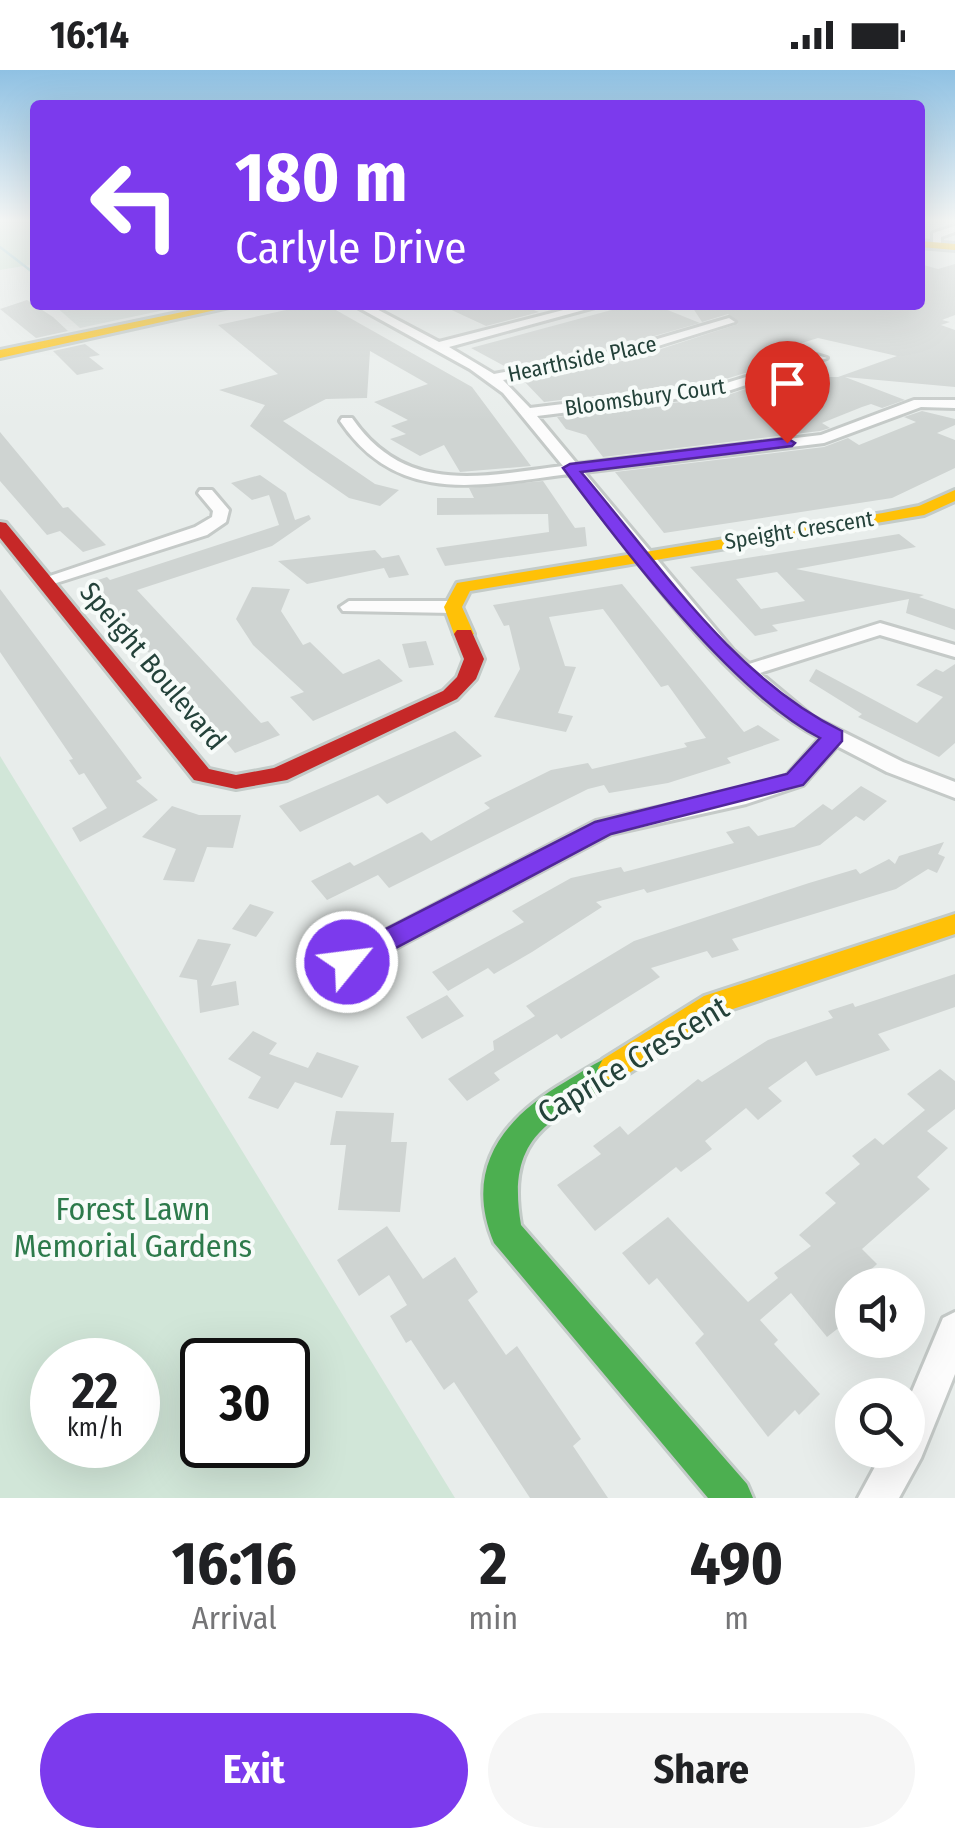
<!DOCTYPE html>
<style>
:root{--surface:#fff;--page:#f6f6f6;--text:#202124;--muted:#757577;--accent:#7c3aed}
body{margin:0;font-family:"Fira Sans Condensed",sans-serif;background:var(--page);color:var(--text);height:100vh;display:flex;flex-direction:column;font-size:38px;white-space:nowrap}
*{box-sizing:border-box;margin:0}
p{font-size:32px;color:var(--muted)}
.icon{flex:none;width:55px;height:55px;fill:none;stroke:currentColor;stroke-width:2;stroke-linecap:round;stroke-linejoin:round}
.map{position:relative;height:1428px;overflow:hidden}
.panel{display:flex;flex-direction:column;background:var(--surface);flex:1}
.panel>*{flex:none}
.guide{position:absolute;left:30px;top:30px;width:895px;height:210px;border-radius:10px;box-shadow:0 10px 40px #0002;background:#7c3aed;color:#fff;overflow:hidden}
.controls{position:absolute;left:835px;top:1198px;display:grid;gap:20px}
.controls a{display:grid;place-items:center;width:90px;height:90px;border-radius:50%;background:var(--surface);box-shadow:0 10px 40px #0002;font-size:50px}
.speed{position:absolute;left:30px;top:1268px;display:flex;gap:20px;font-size:50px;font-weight:700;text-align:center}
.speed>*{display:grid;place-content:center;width:130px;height:130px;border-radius:50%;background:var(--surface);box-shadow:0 10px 40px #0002;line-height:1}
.speed small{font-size:25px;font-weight:400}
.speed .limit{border:5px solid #111;border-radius:15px;background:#fff;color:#111}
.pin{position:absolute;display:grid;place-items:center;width:85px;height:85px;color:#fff;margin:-102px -42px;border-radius:50% 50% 50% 0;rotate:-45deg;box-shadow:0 0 10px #0007}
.pin .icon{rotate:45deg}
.me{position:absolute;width:110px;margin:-55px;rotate:61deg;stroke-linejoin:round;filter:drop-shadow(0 0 8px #0008)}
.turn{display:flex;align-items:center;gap:35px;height:210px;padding:0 40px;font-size:45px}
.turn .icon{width:130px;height:130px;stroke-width:2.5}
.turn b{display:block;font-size:70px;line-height:85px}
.eta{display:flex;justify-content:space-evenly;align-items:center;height:170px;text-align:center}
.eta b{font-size:60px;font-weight:700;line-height:70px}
.cta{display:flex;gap:20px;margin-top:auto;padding:20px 40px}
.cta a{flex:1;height:115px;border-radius:60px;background:var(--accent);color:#fff;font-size:40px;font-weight:700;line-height:115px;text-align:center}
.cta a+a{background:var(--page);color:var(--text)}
.status{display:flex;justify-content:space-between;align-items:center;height:70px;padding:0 50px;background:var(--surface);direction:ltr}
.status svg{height:28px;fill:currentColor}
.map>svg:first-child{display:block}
.built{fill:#d6dedb}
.green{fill:#d1e6d8;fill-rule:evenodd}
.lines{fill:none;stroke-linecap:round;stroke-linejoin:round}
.stream{stroke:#a9d4db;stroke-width:2.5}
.building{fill:#cfd4d2;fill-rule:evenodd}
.street-casing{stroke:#c5cac8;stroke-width:6}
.fast-casing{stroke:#c3cbc8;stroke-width:6}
.slow-casing{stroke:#c3cbc8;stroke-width:6}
.jam-casing{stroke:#c3cbc8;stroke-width:6}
.street{fill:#fcfcfc;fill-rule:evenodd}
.fast{fill:#4caf50;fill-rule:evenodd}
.slow{fill:#ffc107;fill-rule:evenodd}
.jam{fill:#c62828;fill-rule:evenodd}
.route{fill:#7c3aed;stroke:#51269a;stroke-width:2.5}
.labels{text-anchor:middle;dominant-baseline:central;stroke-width:8;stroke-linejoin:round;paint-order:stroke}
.far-street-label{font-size:22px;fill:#24423a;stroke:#f7fbf9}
.street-label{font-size:28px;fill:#24423a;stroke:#f7fbf9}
.near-street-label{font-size:32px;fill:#24423a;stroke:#f7fbf9}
.near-park-label{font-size:32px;fill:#2d7a4b;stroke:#f7fbf9}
</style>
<div class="status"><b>16:14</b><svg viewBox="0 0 49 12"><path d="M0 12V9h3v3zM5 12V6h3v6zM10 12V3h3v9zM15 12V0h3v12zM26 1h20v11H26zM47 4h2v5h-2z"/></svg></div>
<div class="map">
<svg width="955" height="1428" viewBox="0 0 955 1428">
<rect width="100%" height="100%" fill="#e8edeb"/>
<!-- built -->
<path class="built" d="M54,235h134l-108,23z"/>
<!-- green -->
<path class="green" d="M0,150h35v44l-35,6z
M0,686l455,742h-455zM138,1290v85h-86v-85zM202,1290h86v85h-86z"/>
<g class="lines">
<!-- stream -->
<path class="stream" d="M0,177l35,27"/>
</g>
<!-- building -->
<path class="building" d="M920,194l18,5 17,-5v51l-13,5 8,2 -9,3 14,5v57l-110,-10 60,23 -23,8 -11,-4 -9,3 -40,16 8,5 -10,3 -217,26 -17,-22 -20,-6 -9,-12 165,-20 79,-27 18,7h19l59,-21 -79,-18 -52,16 15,8 -62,19 -175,21 -21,-22 104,-20 111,-36 -10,-10 -26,8 -11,-17h229z
M27,230l26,17 15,14 -32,7 -36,-29z
M309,235h18l145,82 59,79 -71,6 -16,-27 -24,11 -30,-17 16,-5 -15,-8 17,-6 -34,-18 54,-18 -58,-33 -3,47 -41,1 -43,22 92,63 24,6 -19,16 -31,-8 -39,-27 -60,-45 15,-21 -46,-15 59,-16 -60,-49z
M441,235h80l18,7 -53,14z
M630,235h25l45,18 -81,23 -111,22 -37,-20z
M85,274l15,11 -11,2 15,12 -27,6 -24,-24z
M922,341l33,8v6l-18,8 18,7v28l-63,30 -228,35 -49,-61 209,-25 24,-9 11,7 57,-23 -12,-5z
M0,362l63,76 5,-1 38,38 -23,7 -23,-21 -13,4 -47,-54z
M260,405l26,18 9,27 14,-5 2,4 -39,27 -135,44 124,133 7,-2 12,14 -45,18 -74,-92 -20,-14 -55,-63 21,-7 3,3 169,-55 -10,-30 -17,5 -21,-17z
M543,411l32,47 10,-1 2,19 -142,20 -9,-18 113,-16 -1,-18 -111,1v-17h37l-5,-10z
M899,464l17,13 -120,22 128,26 -5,2 36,12v21l-49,-17 3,-14 -137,26 6,6 -23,5 -65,-69zM777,502l28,29 -44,8 -25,-30z
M375,480l7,8 17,-3 10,20 -20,3 -5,-10 -77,16 -29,-23z
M622,514l122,148 14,-7 22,15 -53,18 4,5 -63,20 -59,10 -5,-8 -16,4 -199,99 -11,-13 -51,25 -16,-19 39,-19 4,4 68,-34 9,9 59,-33 -6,-5 67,-33 37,-7 4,6 95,-22 -3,-4 22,-5 -38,-53 -7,2 -58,-78 -54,8 16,49 11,1 -18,46 15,3 -7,16 -72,-15 26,-48 -11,-44 -5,1 -11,-21z
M252,517l38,2 -9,22 22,34 7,-3 33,32 36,-15 24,22 -90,40 -23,-24 14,-5 -51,-47 -17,-26z
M0,519l142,189 -6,3 22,19 -78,42 -8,-14 35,-20 -23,-35 -5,2 -10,-15 4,-1 -73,-107z
M426,571l8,24 -25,3 -7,-24z
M955,594v79l-16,14 -81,-40 4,-3 -53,-33 7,-12 101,54 26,-26 -27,-12 20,-16 7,3z
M455,661l27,25 -95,48 -9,-9 -78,37 -21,-26z
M861,716l26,15 -23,20 -8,-5 -36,29 -173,48 -3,-4 -48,13 6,5 -70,45 -38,22 -6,-6 -40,23 -16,-19 92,-50 -12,-11 59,-33 50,-11 3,5 110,-29 -8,-11 23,-6 9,10 36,-9 29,-23 9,6z
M172,736l27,9h42l-8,33 -26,-1 -13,35 -31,-2 13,-31 -34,-12z
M944,772l-6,12 7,3 -8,16 -9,-4 -32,20 -164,50 7,11 -27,8 -5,-7 -56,17 9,9 -99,62 -4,-5 -63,39 6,7 -33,21 -19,-22 46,-29 -1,-9 42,-25 -9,-10 108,-65 175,-58 47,-14 4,5 29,-15 6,5 4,-8z
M250,834l24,8 -18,25 -24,-8z
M198,869l33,5 -20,42 25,-5 3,24 -39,8 -3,-33 -18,-3z
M955,904v33l-77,27 12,16 -40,14 -34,12 -10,-15 -38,27 14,13 -24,19 -12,-12 -41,33 7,8 -31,23 -5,-5 -81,64 -38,-46 44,-31 -8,-8 27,-20 8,9 70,-56 4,3 66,-42 65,-22 -5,-7 25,-8 2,4z
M447,925l17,21 -42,23 -16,-22z
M253,961l24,12 -8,11 39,14 9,-16 42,14 -17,32 -47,-16 -17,27 -30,-11 13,-21 -33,-18z
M940,999l15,12v28l-28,22 21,17 -31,29 13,12 -68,60 15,15 -37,34 12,14v28l-11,-14 -14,11 -36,-44 -31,27 18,20 -4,4 46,50 -21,21 -4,-5 -27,27 -73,-94 9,-9 -47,-56 -8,7 -27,-32 46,-36 80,85 30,-24 -4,-5 37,-27 -12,-11 37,-32 -11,-10 35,-29 -8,-8 23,-18 8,7 42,-35 -18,-16z
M336,1041l58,2 -3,29h16l-7,70 -62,-2 8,-65h-16z
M387,1156l36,53 32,-22 23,35 -10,8 38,55 11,-9 64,93 -8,7 35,52h-78l-76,-116 -10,8 -33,-50 -5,3 -16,-27 17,-11 -18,-30 -30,21 -22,-36z"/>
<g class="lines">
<defs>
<path id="street" d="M955,156v6l-14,5v10h-8v-14z
M354,235h15l70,37 144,-37h19l-153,42 45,27 126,-24 109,-32 6,4 -109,34 -123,24 27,28 190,-23 97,-30 10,3 -105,35 -185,23 40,48 244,-29 93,-35h41v8l-34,-1 -97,36 -240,29 149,178 16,14 131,-41 75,22v12l-75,-22 -120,38 53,44 90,45 52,20v16l-68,-26 -50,-26 -34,39 -57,19 -135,30 -255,135 -9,4 -9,-4 -4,-7 4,-7 258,-134 147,-32 44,-14 33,-37c-97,-50 -182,-179 -251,-264 -88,11 -171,33 -229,-53l2,-3h10c54,78 129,58 211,48l-60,-73 -33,-24z
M200,420h12l17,20 -3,12 -19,13 -157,50 -6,1 -9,-5 160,-54 17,-10 1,-6 -15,-18z
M349,531h104l9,6 -9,6 -110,-2 -3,-4z
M955,1242v62l-34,84 -22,40h-41l26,-48h24v-49l35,-83z"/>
<path id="fast" d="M613,985l10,4 5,9 -5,9c-69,43 -118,54 -102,148l226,259 6,14h-45l-214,-255c-31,-74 9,-125 71,-161 15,-9 31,-20 48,-27z"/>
<path id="slow" d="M920,171l35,3v6l-35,-3z
M216,235h22l-238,53v-8z
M955,420v11l-31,14 -454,76 -8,16 12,27 -10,6 -10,-6 -10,-27 13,-24 6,-1 420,-69 36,-7z
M955,844v20l-231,78 -101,65 -10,4 -10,-4 -5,-9 5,-9 101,-63z"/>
<path id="jam" d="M0,452l6,1 203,246 27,6 38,-7 169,-77 14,-14 7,-18 -10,-25 3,-4h14l13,29 -8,20 -19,20 -170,81 -51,9 -42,-9 -194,-242z"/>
</defs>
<!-- street casing -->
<use href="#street" class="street-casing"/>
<!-- fast casing -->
<use href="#fast" class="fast-casing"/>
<!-- slow casing -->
<use href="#slow" class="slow-casing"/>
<!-- jam casing -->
<use href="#jam" class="jam-casing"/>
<!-- street -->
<use href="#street" class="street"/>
<!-- fast -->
<use href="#fast" class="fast"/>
<!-- slow -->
<use href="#slow" class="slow"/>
<!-- jam -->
<use href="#jam" class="jam"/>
</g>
<!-- sky -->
<linearGradient id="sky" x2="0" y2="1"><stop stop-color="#8fc1e3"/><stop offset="0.43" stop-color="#f5f7f6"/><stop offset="1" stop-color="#f5f7f6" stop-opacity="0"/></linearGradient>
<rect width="955" height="350" fill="url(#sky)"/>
<!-- route -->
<path class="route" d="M787,368l8,5 -3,3 -211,26c77,90 152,206 261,259v10l-39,44 -192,49 -255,135h-19l-4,-7 4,-8 258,-132 192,-48 33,-36c-87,-45 -197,-189 -257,-270l7,-4z"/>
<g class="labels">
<!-- far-street labels -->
<g class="far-street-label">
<text transform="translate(582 289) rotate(-12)">Hearthside Place</text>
<text transform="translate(645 327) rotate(-8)">Bloomsbury Court</text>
<text transform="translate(799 460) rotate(-9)">Speight Crescent</text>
</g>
<!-- street labels -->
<g class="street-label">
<text transform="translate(153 596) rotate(50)">Speight Boulevard</text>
</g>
<!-- near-street labels -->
<g class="near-street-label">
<text transform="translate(633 990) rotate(-31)">Caprice Crescent</text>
</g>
<!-- near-park labels -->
<g class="near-park-label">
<text x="133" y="1139">Forest Lawn<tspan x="133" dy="37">Memorial Gardens</tspan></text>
</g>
</g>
</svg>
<div class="controls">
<a><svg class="icon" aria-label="sound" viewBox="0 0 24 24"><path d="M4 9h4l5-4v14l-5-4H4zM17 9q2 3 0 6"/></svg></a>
<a><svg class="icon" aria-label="search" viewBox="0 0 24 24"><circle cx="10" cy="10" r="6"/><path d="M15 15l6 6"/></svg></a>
</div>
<div class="speed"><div>22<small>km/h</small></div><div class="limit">30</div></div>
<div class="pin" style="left:787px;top:373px;background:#d93025"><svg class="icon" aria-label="arrive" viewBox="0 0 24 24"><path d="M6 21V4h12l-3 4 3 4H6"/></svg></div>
<svg class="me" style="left:347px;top:892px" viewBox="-20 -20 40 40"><circle r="17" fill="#7c3aed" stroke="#fff" stroke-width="3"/><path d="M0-11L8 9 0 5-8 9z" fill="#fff"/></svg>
<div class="guide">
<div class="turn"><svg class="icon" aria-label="left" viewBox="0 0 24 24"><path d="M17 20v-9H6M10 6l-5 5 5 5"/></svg><div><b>180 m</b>Carlyle Drive</div></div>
</div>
</div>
<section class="panel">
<div class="eta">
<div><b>16:16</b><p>Arrival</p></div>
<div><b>2</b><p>min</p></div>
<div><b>490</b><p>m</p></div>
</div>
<div class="cta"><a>Exit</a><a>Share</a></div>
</section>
